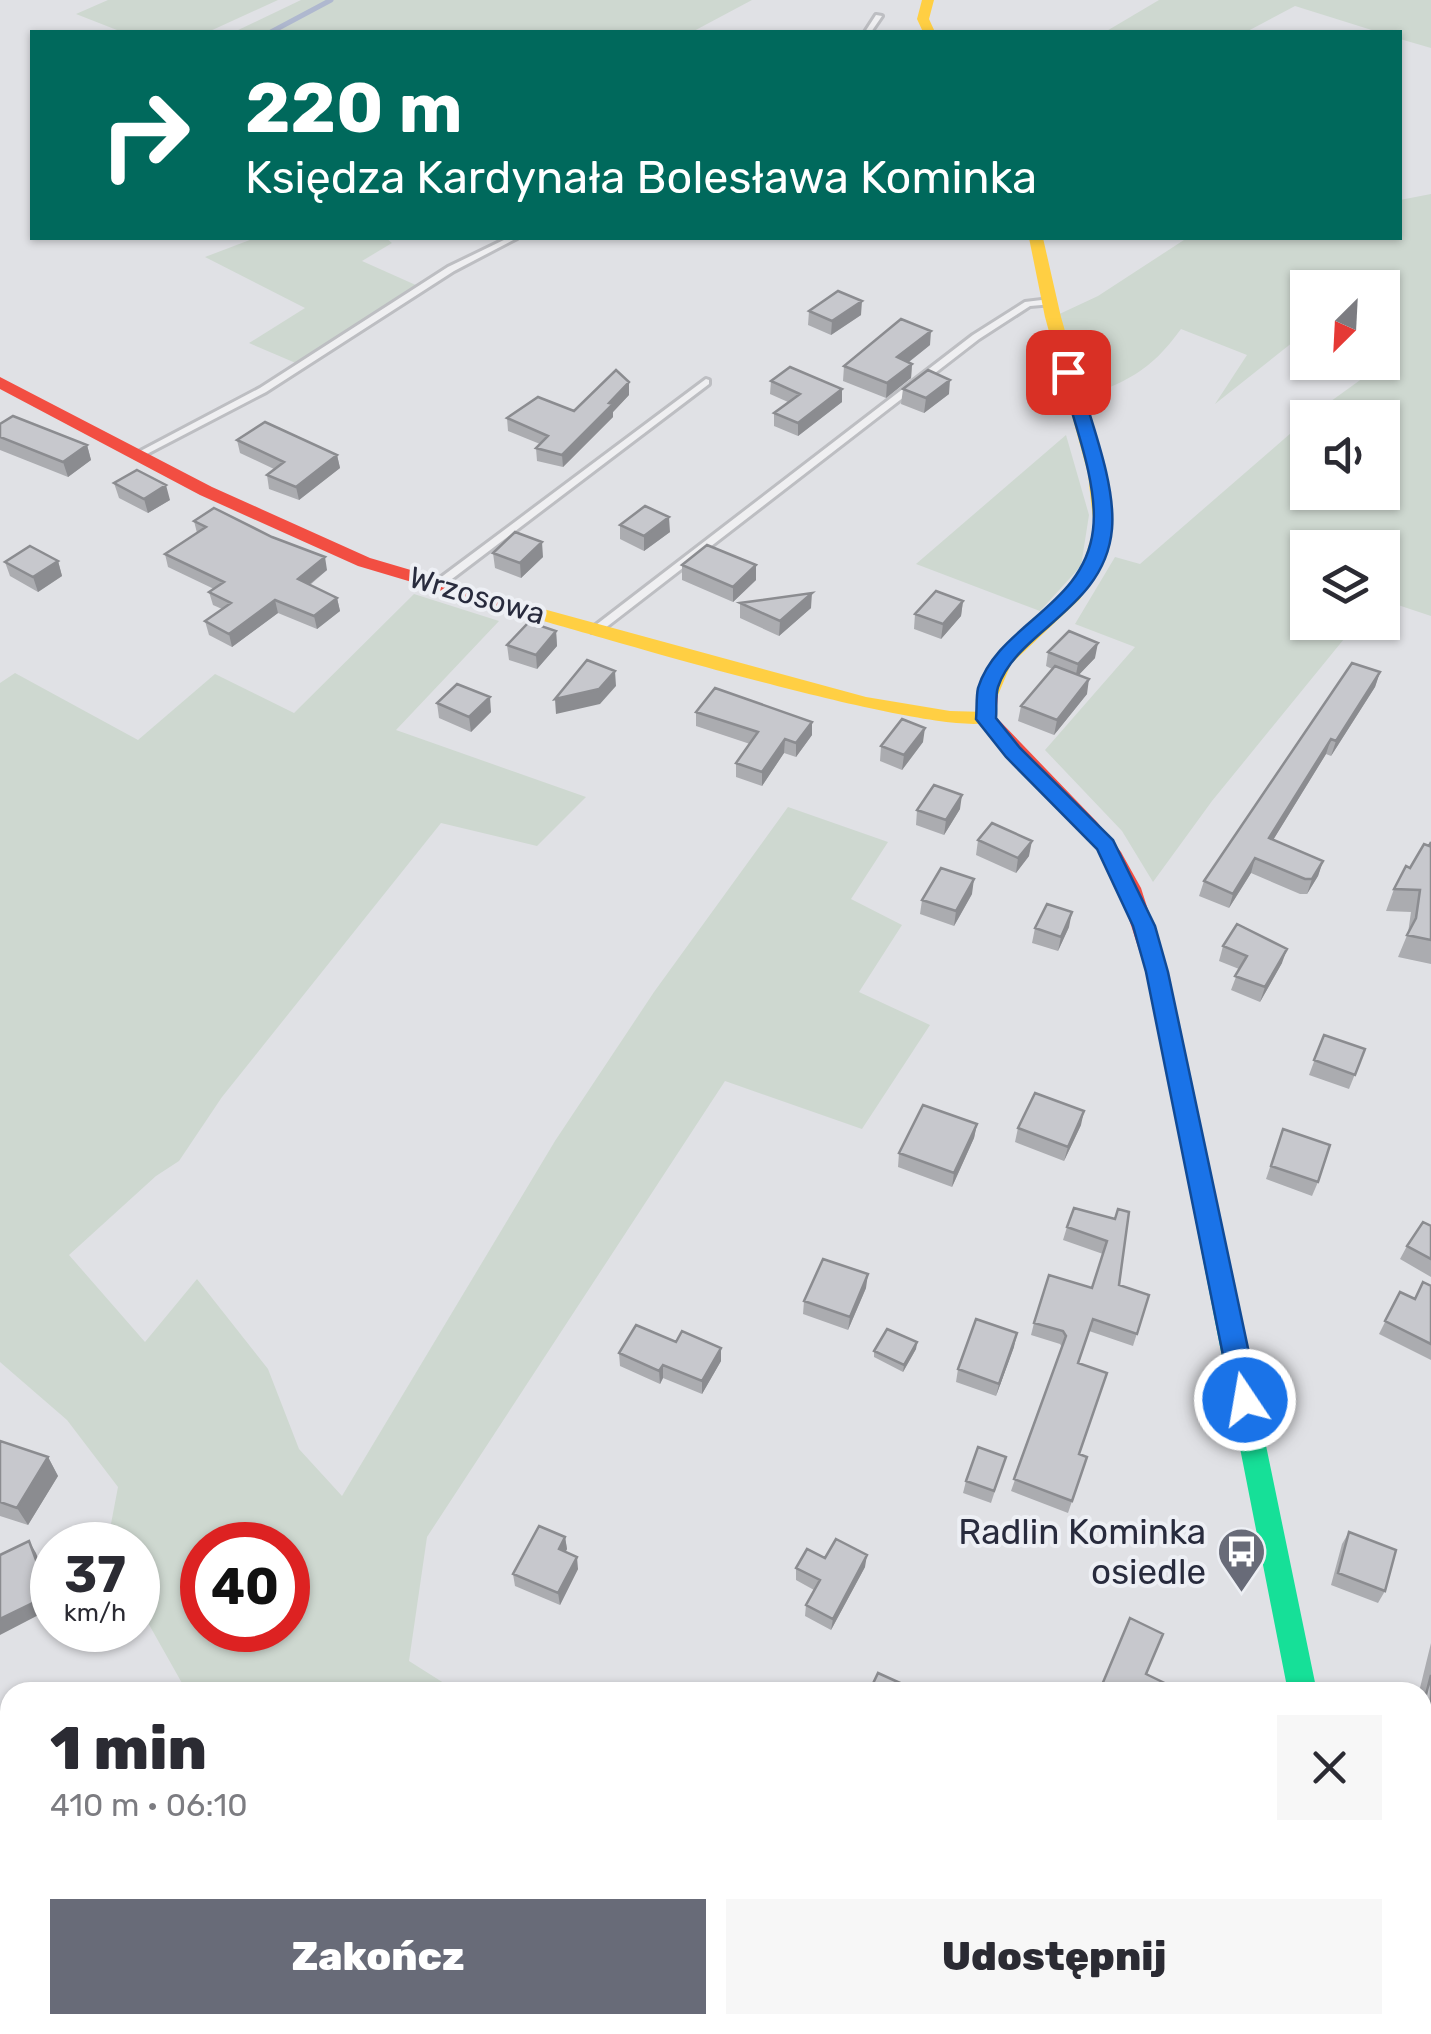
<!DOCTYPE html>
<html lang="pl">
<meta charset="utf-8">
<style>
:root{--surface:#fff;--page:#f7f7f7;--text:#2b2b33;--muted:#7c7c81;--accent:#686b78}
body{margin:0;font-family:Rubik,sans-serif;background:var(--page);color:var(--text);height:100vh;display:flex;flex-direction:column;font-size:38px;white-space:nowrap}
*{box-sizing:border-box;margin:0}
p{font-size:32px;color:var(--muted)}
.icon{flex:none;width:55px;height:55px;fill:none;stroke:currentColor;stroke-width:2;stroke-linecap:round;stroke-linejoin:round}
.map{position:relative;flex:1;overflow:hidden}
.details{position:absolute;left:0px;top:1682px;width:1432px;height:352px;display:flex;flex-direction:column;background:var(--surface);border-radius:30px 30px 0 0;box-shadow:0 2px 8px #0004}
.details>*{flex:none}
.banner{position:absolute;left:30px;top:30px;width:1372px;height:210px;border-radius:0px;box-shadow:0 2px 8px #0004;background:#00695c;color:#fff;overflow:hidden}
.needle{width:65px;rotate:204deg}
.controls{position:absolute;left:1290px;top:270px;display:grid;gap:20px}
.controls a{display:grid;place-items:center;width:110px;height:110px;border-radius:0px;background:var(--surface);box-shadow:0 2px 8px #0004;font-size:50px}
.speed{position:absolute;left:30px;top:1522px;display:flex;gap:20px;font-size:50px;font-weight:700;text-align:center}
.speed>*{display:grid;place-content:center;width:130px;height:130px;border-radius:50%;background:var(--surface);box-shadow:0 2px 8px #0004;line-height:1}
.speed small{font-size:25px;font-weight:400}
.speed .limit{border:15px solid #d22;background:#fff;color:#111}
.pin{position:absolute;display:grid;place-items:center;width:85px;height:85px;color:#fff;margin:-42px;border-radius:20px;box-shadow:0 5px 15px #0006}
.me{position:absolute;width:110px;margin:-55px;rotate:348deg;stroke-linejoin:round;filter:drop-shadow(0 0 8px #0008)}
.turn{display:flex;align-items:center;gap:35px;height:210px;padding:0 50px;font-size:45px}
.turn .icon{width:130px;height:130px;stroke-width:2.5}
.turn b{display:block;font-size:70px;line-height:85px}
.round{display:grid;place-items:center;flex:none;width:105px;height:105px;border-radius:0px;background:var(--page)}
.head{display:flex;align-items:center;justify-content:space-between;height:170px;padding:0 50px}
h1{font-size:60px;font-weight:800;line-height:75px}
.button{display:flex;gap:20px;margin-top:auto;padding:20px 50px}
.button a{flex:1;height:115px;border-radius:0px;background:var(--accent);color:#fff;font-size:40px;font-weight:800;line-height:115px;text-align:center}
.button a+a{background:var(--page);color:var(--text)}
.map>svg:first-child{display:block}
.green{fill:#ced8d0;fill-rule:evenodd}
.lines{fill:none;stroke-linecap:round;stroke-linejoin:round}
.stream{stroke:#afb8cf;stroke-width:5}
.lane-casing{stroke:#bdbec2;stroke-width:6}
.lane{fill:#efeff1;fill-rule:evenodd}
.fast{fill:#16e098;fill-rule:evenodd}
.slow{fill:#ffcf43;fill-rule:evenodd}
.jam{fill:#f24e42;fill-rule:evenodd}
.wall{fill:#abacb0}
.shaded-wall{fill:#8b8c90}
.building{fill:#c7c8cd;stroke:#8b8c90;stroke-width:2.5}
.route{fill:#1a73e8;stroke:#114b97;stroke-width:2.5}
.labels{text-anchor:middle;dominant-baseline:central;stroke-width:8;stroke-linejoin:round;paint-order:stroke}
.street-label{font-size:30px;fill:#282b3d;stroke:#edeff4}
.near-poi-label{font-size:35px;fill:#282b3d;stroke:#edeff4;text-anchor:end}
</style>
<div class="map">
<svg width="1431" height="2034" viewBox="0 0 1431 2034">
<rect width="100%" height="100%" fill="#e0e1e5"/>
<!-- green -->
<path class="green" d="M108,0h170l-70,32h-86l-46,-18z
M301,0h451l-60,32h-458z
M1159,0h272v48l-31,-9v-7h-22l-83,-26 -49,26h-141z
M1431,194v422l-48,-16 -1,-52h-74v74l49,1 -145,178 -59,81 -31,-51 -77,-81 90,-103 -60,-23 40,-67 25,7 167,-145 1,73h74v-74l-73,-1 83,-60 8,-2 -17,-12 -1,-55h-74l-1,43 -92,73 32,-49 -66,-26c-32,44 -55,53 -105,71l-23,-83 45,-21 89,-58h213v-38z
M255,238h131l6,5 -30,18 56,25 -120,78 -49,-21 56,-35 -100,-51z
M1066,435l23,80 -8,51 -41,45 -124,-47z
M414,594l85,27 -103,109 190,67 -49,49 -96,-23 -219,274 -43,64 -23,15 -87,79 76,87 52,-63 71,90 31,80 43,47 213,-355 99,-149 134,-185 100,35 -37,57 51,26 -43,67 71,33 -68,104 -137,-48 -298,456 -18,124 49,31h-271l-49,-87v-60h-31l11,-58 -51,-67 -67,-58v-679l15,-10 123,67 77,-66 79,39zM202,1545h86v85h-86z
M952,2025h112l13,9h-127z"/>
<g class="lines">
<!-- stream -->
<path class="stream" d="M271,32l60,-32"/>
<defs>
<path id="lane" d="M876,15l6,1 -11,16h-6z
M508,238h9l-63,33 -188,121 -125,65 -3,1 -5,-3 127,-67 188,-121z
M1050,299l3,1v4l-23,2 -51,33 -379,293h-8v-4l381,-293 52,-33z
M706,379l3,1v4l-269,204h-8v-4z"/>
</defs>
<!-- lane casing -->
<use href="#lane" class="lane-casing"/>
<!-- lane -->
<use href="#lane" class="lane"/>
<!-- fast -->
<path class="fast" d="M1203,1189l9,3 3,7 102,493h-29l-97,-493 3,-7z
M1352,2025h32l2,9h-32z"/>
<!-- slow -->
<path class="slow" d="M922,0h12l-5,19 6,13h-12l-6,-13z
M1029,238h14l18,79 45,157 6,54 -11,36 -21,35 -69,65 -13,31 -10,6 -10,-6 18,-38 71,-65 16,-28 11,-36 -6,-54 -43,-157z
M536,607l330,90 84,14 36,1 10,7c-29,30 -407,-86 -467,-102v-8z"/>
<!-- jam -->
<path class="jam" d="M0,377l212,110 158,71 173,51 2,4 -9,6 -178,-53 -158,-71 -200,-106z
M988,689l10,6 -2,22 101,105 24,30 20,36 27,84 47,227 -3,7 -9,3 -9,-3 -3,-7 -45,-227 -27,-84 -13,-27 -23,-29 -104,-108 -1,-29z"/>
</g>
<!-- wall -->
<path class="wall" d="M809,311l52,4 -30,20 -23,-10z
M930,345l-21,17 3,2 -1,14 -25,20 -43,-17 1,-15z
M771,381l71,21 -44,34 -24,-10v-13l14,-11 -18,-8z
M903,389l46,5 -25,19 -23,-9z
M629,395l-16,17v5l-50,50 -26,-6 -1,-13 4,-4 -32,-13 -1,-13 67,-7z
M0,424l87,21 4,15 -23,17 -68,-27z
M237,440l100,15 3,13 -41,32 -30,-11 -2,-14 7,-6 -34,-16z
M114,483l56,17 -22,13 -29,-15z
M194,521l133,49 -17,15 27,13 3,13 -23,18 -39,-16 -46,34 -23,-12 -4,-14 17,-12 -9,-4 -4,-13 5,-3 -46,-22 -3,-13 32,-21z
M620,525l50,7 -26,19 -24,-12z
M493,553l50,4 -22,21 -26,-10z
M58,561l4,15 -24,16 -28,-16 -5,-14z
M682,565l74,15 -23,22 -51,-22z
M963,601l-2,15 -20,23 -27,-10 1,-15z
M740,603l71,5 -32,28 -39,-18z
M556,631l1,15 -20,23 -28,-9 -2,-15z
M1048,652l47,6 -17,17 9,19 -33,41 -36,-14 3,-15 31,-37 -6,-3z
M1380,672l-5,15 -44,69 -5,-2 -53,86 50,21 -5,15 -11,18h-7l-49,-21 -22,35 -30,-12 5,-15z
M437,703l54,9 -20,20 -32,-14z
M696,712l116,10v13l-16,22 -12,-4 -22,33 -26,-9v-14l14,-19 -54,-18z
M923,742l-21,28 -22,-9 1,-15z
M960,809l-16,26 -28,-10 1,-15z
M978,840l51,16 -13,17 -40,-18z
M1431,842v122l-33,-7 10,-24 3,-21 -25,-1 8,-22z
M972,894l-18,32 -34,-12 2,-14z
M1069,927l-11,24 -26,-8 3,-15z
M1223,946l59,17 -22,39 -29,-12 8,-21 -20,-8z
M1324,1035l41,14 -16,40 -40,-14z
M977,1124l-3,14 -22,49 -54,-20 1,-14z
M1081,1125l-17,36 -49,-19 3,-14z
M1283,1129l35,53 -6,14 -46,-17z
M1115,1219l4,66 30,10 -16,51 -44,-15 -10,32v91l8,3 -19,56 -57,-22 51,-144 -2,-3 -29,-9 3,-12 58,-35 11,-34 -40,-14 4,-13z
M1431,1226v51l-31,-18 7,-13z
M1431,1286v74l-52,-26 21,-42 14,7z
M866,1288l-18,42 -45,-16 1,-13z
M676,1342l45,6v13l-19,33 -39,-16 -3,6 -40,-18 -1,-13z
M917,1342l-1,7 -13,23 -29,-15v-6z
M1014,1347l-18,49 -40,-14 2,-13z
M0,1441l48,16 10,19 -30,49 -28,-9z
M1006,1457l-15,46 -28,-10 3,-12z
M1349,1532l36,59 -7,12 -47,-18 11,-41z
M565,1537l2,12 -2,3 13,17 -18,36 -45,-19 -2,-12z
M825,1558l40,9 -34,63 -26,-14 1,-11 8,-15 -18,-10v-12z
M1431,1643v234l-9,-4v-28l2,-6 -2,-1v-146h-3z"/>
<!-- shaded-wall -->
<path class="shaded-wall" d="M862,301l-1,14 -30,20 1,-14z
M931,331l-1,14 -34,27 1,-15z
M912,364l-1,14 -25,20 1,-15z
M950,380l-1,14 -25,19 2,-15z
M629,382v13l-16,17v5l-50,50 -1,-12z
M842,389v13l-44,34v-13z
M87,445l4,15 -23,17 -5,-15z
M337,455l3,13 -41,32 -3,-13z
M166,485l4,15 -22,13 -4,-14z
M669,517l1,15 -26,19v-15z
M542,542l1,15 -22,21 -1,-15z
M325,557l2,13 -27,22 -2,-13z
M58,561l4,15 -24,16 -5,-15z
M756,565v15l-23,22v-15z
M812,593l-1,15 -32,28 1,-15z
M337,598l3,13 -23,18 -3,-13z
M275,600l3,13 -46,34 -3,-13z
M963,601l-2,15 -20,23 2,-15z
M556,631l1,15 -20,23 -1,-14z
M1098,643l-3,15 -20,21 3,-15z
M615,671l1,15 -16,18 -44,10 -1,-15z
M1380,672l-5,15 -44,69 5,-15z
M1089,679l-2,15 -33,41 3,-15z
M490,697l1,15 -20,20 -2,-15z
M812,722v13l-16,22v-14z
M925,728l-2,14 -21,28 2,-15z
M785,739l-1,14 -22,33v-14z
M1331,739l-5,15 -61,99 4,-15z
M962,795l-2,14 -16,26 2,-15z
M1032,841l-3,15 -13,17 2,-15z
M1255,858l-4,15 -22,35 4,-14z
M1323,861l-5,15 -11,18 5,-15z
M974,879l-2,15 -18,32 2,-15z
M1072,912l-3,15 -11,24 3,-14z
M1287,949l-5,14 -22,39 5,-15z
M1084,1111l-3,14 -17,36 4,-14z
M977,1124l-3,14 -22,49 2,-14z
M868,1274l-2,14 -18,42 2,-13z
M1017,1333l-3,14 -18,49 3,-12z
M917,1342l-1,7 -13,23 1,-7z
M721,1348v13l-19,33v-13z
M663,1365v13l-3,6 -1,-13z
M48,1457l10,19 -30,49 -11,-17z
M565,1537l2,12 -6,12 -2,-12z
M29,1541l7,12 16,42v13l-52,27v-16z
M867,1555l-2,12 -34,63 2,-11z
M577,1557l1,12 -18,36 -2,-12z"/>
<!-- building -->
<path class="building" d="M838,291l24,10 -30,20 -23,-10z
M901,319l30,12 -34,26 15,7 -25,19 -43,-17z
M790,367l52,22 -44,34 -24,-10 26,-19 -29,-13z
M616,370l13,12 -20,21 4,1 -51,51 -26,-7 12,-12 -41,-18 31,-21 36,14z
M928,370l22,10 -24,18 -23,-9z
M13,416l74,29 -24,17 -63,-25v-13z
M265,422l72,33 -41,32 -29,-12 17,-13 -47,-22z
M137,470l29,15 -22,14 -30,-16z
M645,506l24,11 -25,19 -24,-11z
M214,508l58,29 53,20 -27,22 39,19 -23,18 -39,-16 -46,34 -24,-13 26,-18 -22,-11 15,-10 -59,-28 41,-27 -12,-6z
M515,532l27,10 -22,21 -27,-10z
M707,545l49,20 -23,22 -51,-22z
M30,546l28,15 -25,16 -28,-15z
M936,591l27,10 -20,23 -28,-10z
M812,593l-32,28 -40,-18z
M529,622l27,9 -20,24 -29,-10z
M1069,631l29,12 -20,21 -30,-12z
M587,660l28,11 -16,18 -44,10z
M1352,663l28,9 -44,69 -5,-2 -62,99 54,23 -11,18h-7l-50,-21 -22,36 -29,-13z
M1055,666l34,13 -32,41 -36,-14z
M457,684l33,13 -21,20 -32,-14z
M715,688l97,34 -16,21 -11,-4 -23,33 -26,-9 22,-31 -62,-20z
M902,719l23,9 -21,27 -23,-9z
M934,785l28,10 -16,25 -29,-10z
M992,823l40,18 -14,17 -40,-18z
M1431,842v98l-24,-5 9,-17 4,-28 -26,-1 12,-23 4,2 14,-24 5,2z
M941,868l33,11 -18,32 -34,-11z
M1047,904l25,8 -11,25 -26,-9z
M1237,924l50,25 -22,38 -30,-11 12,-20 -24,-10z
M1324,1035l41,14 -10,26 -41,-15z
M1035,1093l49,18 -16,36 -50,-19z
M923,1105l54,19 -23,49 -55,-20z
M1283,1129l47,16 -12,37 -47,-16z
M1074,1208l41,11 3,-10 11,3 -10,73 30,10 -12,39 -44,-15 -15,44 29,10 -28,81 8,3 -15,44 -58,-22 52,-143 -3,-5 -29,-8 15,-48 43,13 15,-47 -40,-14z
M1423,1222l8,4v33l-24,-13z
M823,1259l45,15 -18,43 -46,-16z
M1423,1282l8,4v58l-46,-23 15,-29 15,7z
M976,1319l41,14 -18,51 -41,-15z
M636,1325l40,17 6,-11 39,17 -19,33 -39,-16 -4,6 -40,-18z
M887,1329l30,13 -13,23 -30,-14z
M0,1441l48,16 -31,51 -17,-6z
M978,1447l28,10 -12,34 -28,-10z
M539,1526l26,11 -6,12 18,8 -19,36 -45,-19z
M1349,1532l47,18 -11,41 -47,-18z
M836,1539l31,16 -34,64 -27,-14 14,-25 -24,-12 11,-19 18,9z
M29,1541l20,54 -49,24v-64z
M1130,1618l33,16 -17,40 33,16 -1,2h-79z
M878,1673l42,19h-51z
M1431,1675v148l-9,-4v-109z
M682,2025h73l-3,9h-73z
M1179,2027l16,7h-19z"/>
<!-- route -->
<path class="route" d="M1068,367l9,5c12,45 39,110 35,157 -7,80 -95,101 -114,158 -3,9 -1,21 -2,31l24,30 93,92 42,86 13,46 91,428 -4,8 -10,4 -9,-4 -4,-8 -86,-428 -13,-46 -36,-77 -91,-92 -30,-38c1,-10 0,-22 2,-31 20,-64 106,-81 115,-158 6,-46 -21,-113 -33,-158z"/>
<!-- icons -->
<defs>
<symbol id="bus-pin" viewBox="-11 -11 22 30"><path d="M0 17L-7.5 6A9.5 9.5 0 1 1 7.5 6Z" fill="#686b78" stroke="#edeff4"/><path d="M-5-6H5V4H4V6H2V4H-2V6H-4V4H-5ZM-3.5-4V0h7V-4ZM-3.5 1.2v1.5H-2V1.2ZM2 1.2v1.5H3.5V1.2Z" fill="#fff"/></symbol>
</defs>
<g fill-rule="evenodd">
<use href="#bus-pin" x="1214" y="1524" width="55" height="75"/>
</g>
<g class="labels">
<!-- street labels -->
<g class="street-label">
<text transform="translate(477 596) rotate(16)">Wrzosowa</text>
</g>
<!-- near-poi labels -->
<g class="near-poi-label">
<text x="1206" y="1532">Radlin Kominka<tspan x="1206" dy="40">osiedle</tspan></text>
</g>
</g>
</svg>
<div class="controls">
<a><svg class="needle" viewBox="-14 -14 28 28"><path d="M0-13l5 13h-10z" fill="#e53935"/><path d="M0 13l5-13h-10z" fill="#7c7c81"/></svg></a>
<a><svg class="icon" aria-label="sound" viewBox="0 0 24 24"><path d="M4 9h4l5-4v14l-5-4H4zM17 9q2 3 0 6"/></svg></a>
<a><svg class="icon" aria-label="layers" viewBox="0 0 24 24"><path d="M12 4l9 5-9 5-9-5zM3 14l9 5 9-5"/></svg></a>
</div>
<div class="speed"><div>37<small>km/h</small></div><div class="limit">40</div></div>
<div class="pin" style="left:1068px;top:372px;background:#d93025"><svg class="icon" aria-label="arrive" viewBox="0 0 24 24"><path d="M6 21V4h12l-3 4 3 4H6"/></svg></div>
<svg class="me" style="left:1245px;top:1400px" viewBox="-20 -20 40 40"><circle r="17" fill="#1a73e8" stroke="#fff" stroke-width="3"/><path d="M0-11L8 9 0 5-8 9z" fill="#fff"/></svg>
<div class="banner">
<div class="turn"><svg class="icon" aria-label="right" viewBox="0 0 24 24"><path d="M7 20v-9h11M14 6l5 5-5 5"/></svg><div><b>220 m</b>Księdza Kardynała Bolesława Kominka</div></div>
</div>
<section class="details">
<div class="head"><div><h1>1 min</h1><p>410 m · 06:10</p></div><a class="round"><svg class="icon" aria-label="close" viewBox="0 0 24 24"><path d="M6 6l12 12M18 6L6 18"/></svg></a></div>
<div class="button"><a>Zakończ</a><a>Udostępnij</a></div>
</section>
</div>
